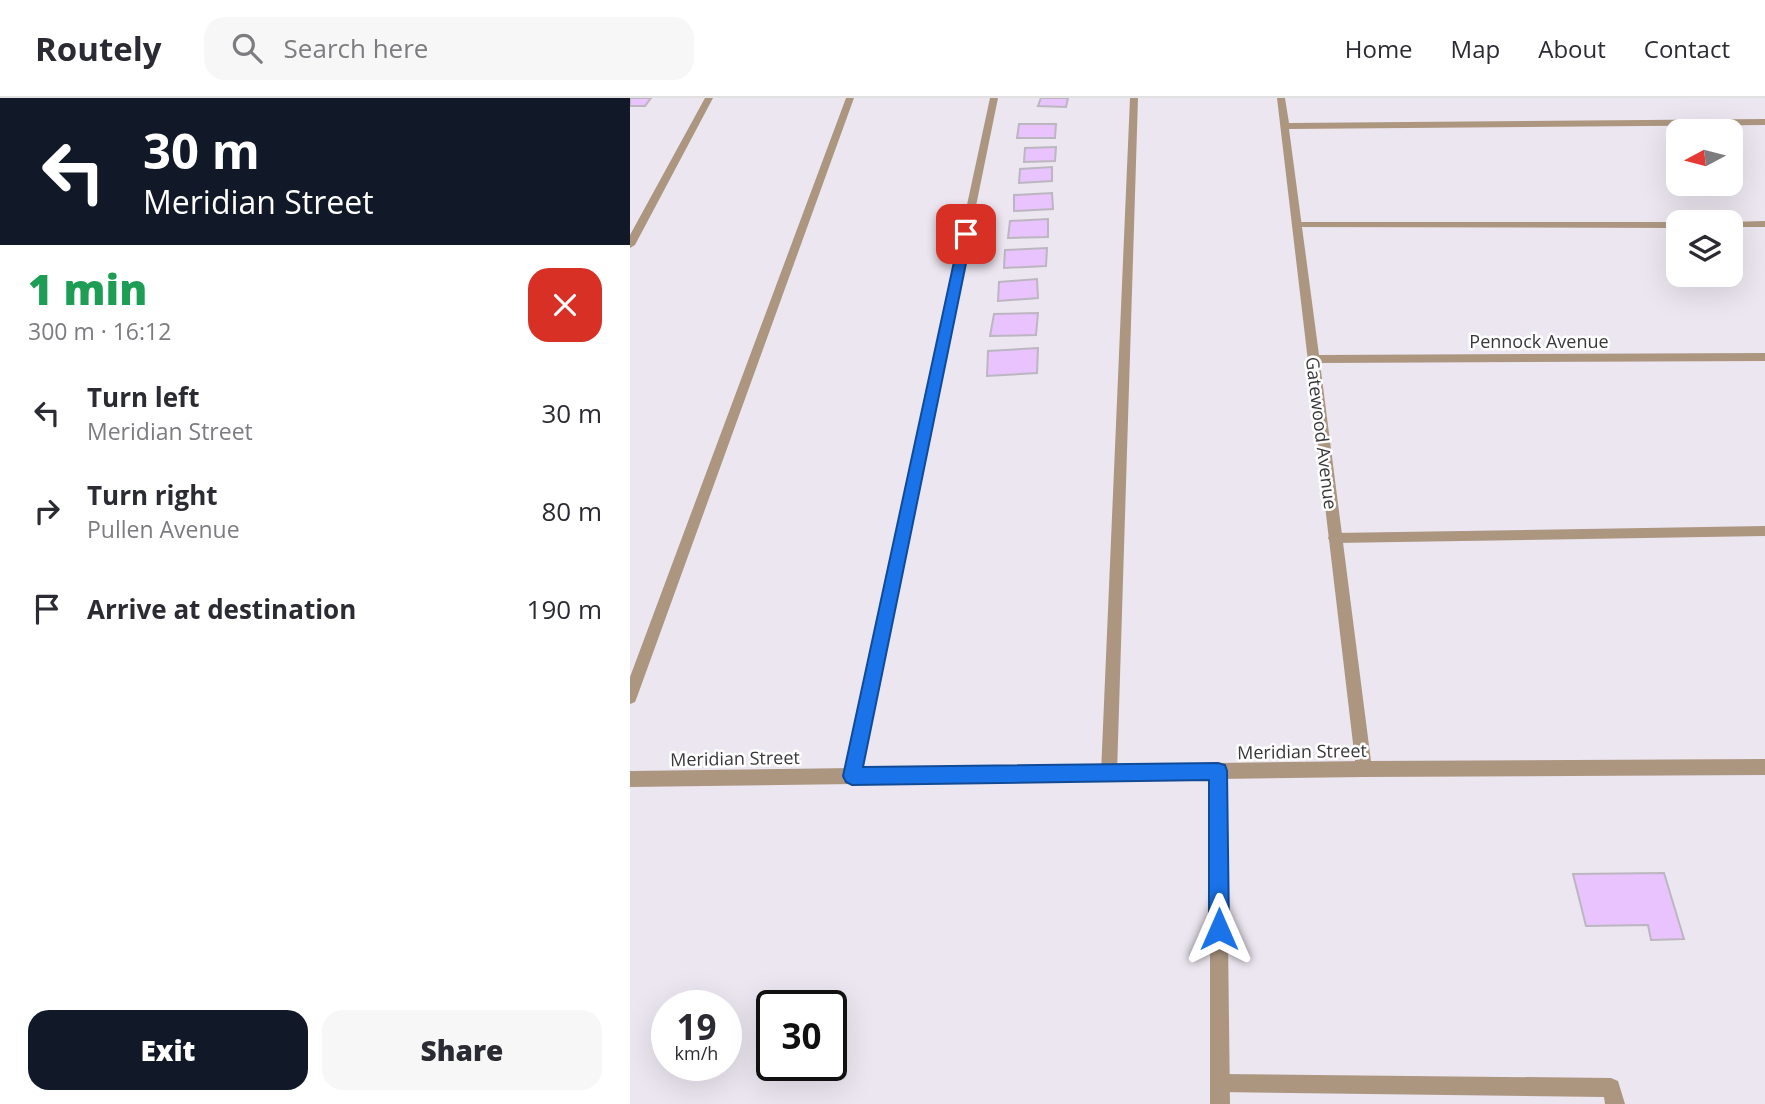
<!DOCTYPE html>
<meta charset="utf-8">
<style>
:root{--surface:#fff;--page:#f7f7f7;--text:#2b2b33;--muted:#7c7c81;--line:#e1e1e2;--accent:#111827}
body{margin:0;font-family:"Open Sans",sans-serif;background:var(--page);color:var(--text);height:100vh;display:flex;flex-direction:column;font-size:26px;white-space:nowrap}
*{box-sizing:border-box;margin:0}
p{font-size:23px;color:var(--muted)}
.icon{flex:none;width:38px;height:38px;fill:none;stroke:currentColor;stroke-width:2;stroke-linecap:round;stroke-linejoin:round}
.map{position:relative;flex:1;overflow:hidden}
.sheet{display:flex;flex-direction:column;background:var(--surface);width:630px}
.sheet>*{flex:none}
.guide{background:#111827;color:#fff;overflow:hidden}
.needle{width:46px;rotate:263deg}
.controls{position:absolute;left:1036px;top:21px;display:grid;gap:14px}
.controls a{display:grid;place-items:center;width:77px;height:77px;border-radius:14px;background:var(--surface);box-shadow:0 7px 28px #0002;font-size:35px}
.speed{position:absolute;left:21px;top:892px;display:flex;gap:14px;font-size:35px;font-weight:700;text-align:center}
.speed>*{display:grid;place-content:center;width:91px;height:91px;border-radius:50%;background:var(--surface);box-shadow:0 7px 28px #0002;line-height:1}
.speed small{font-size:18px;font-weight:400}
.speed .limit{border:4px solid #111;border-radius:10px;background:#fff;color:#111}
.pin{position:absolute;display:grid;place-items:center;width:60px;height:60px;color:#fff;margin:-30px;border-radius:14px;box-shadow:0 4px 10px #0006}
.me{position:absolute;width:77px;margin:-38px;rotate:0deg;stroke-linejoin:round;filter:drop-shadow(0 0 5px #0008)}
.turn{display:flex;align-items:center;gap:24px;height:147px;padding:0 28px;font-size:32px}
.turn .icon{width:91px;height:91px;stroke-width:2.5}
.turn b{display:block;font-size:49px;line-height:60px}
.round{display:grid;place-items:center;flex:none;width:74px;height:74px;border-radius:21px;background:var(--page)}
.headline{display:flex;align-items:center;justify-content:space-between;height:119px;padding:0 28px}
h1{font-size:42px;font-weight:800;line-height:52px;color:#1e9e55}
.primary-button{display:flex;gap:14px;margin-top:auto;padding:14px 28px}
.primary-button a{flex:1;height:80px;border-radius:21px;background:var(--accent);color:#fff;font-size:28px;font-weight:800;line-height:80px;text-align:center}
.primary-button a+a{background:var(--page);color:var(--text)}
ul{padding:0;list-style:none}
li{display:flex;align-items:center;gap:21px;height:98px;padding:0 28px}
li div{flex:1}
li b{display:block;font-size:26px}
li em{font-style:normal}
header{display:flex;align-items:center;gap:42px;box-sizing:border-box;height:98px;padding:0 35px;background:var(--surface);border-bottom:2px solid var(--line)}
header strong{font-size:33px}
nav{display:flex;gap:38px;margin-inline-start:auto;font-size:24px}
.search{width:490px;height:63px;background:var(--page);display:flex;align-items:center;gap:18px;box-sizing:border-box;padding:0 24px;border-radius:21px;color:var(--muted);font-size:26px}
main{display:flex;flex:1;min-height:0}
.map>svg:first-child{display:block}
.building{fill:#e8c3fe;stroke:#bcb6c0;stroke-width:2}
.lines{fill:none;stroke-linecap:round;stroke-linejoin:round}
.service{fill:#ac9680;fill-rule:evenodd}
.minor{fill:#ac9680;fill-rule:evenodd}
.tertiary{fill:#ac9680;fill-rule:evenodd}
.route{fill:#1a73e8;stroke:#114b97;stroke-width:2}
.labels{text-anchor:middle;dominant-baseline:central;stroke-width:5;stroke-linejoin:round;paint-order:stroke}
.street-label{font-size:18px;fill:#3a383b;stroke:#fff}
</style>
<header>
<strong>Routely</strong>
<div class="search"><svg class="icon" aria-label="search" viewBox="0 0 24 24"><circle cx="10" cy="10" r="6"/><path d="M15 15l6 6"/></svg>Search here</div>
<nav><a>Home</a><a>Map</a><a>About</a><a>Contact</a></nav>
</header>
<main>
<section class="sheet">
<div class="guide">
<div class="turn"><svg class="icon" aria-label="left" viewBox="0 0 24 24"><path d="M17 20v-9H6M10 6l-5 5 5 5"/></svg><div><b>30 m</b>Meridian Street</div></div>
</div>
<div class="headline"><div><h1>1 min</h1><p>300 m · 16:12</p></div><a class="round" style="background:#d93025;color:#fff"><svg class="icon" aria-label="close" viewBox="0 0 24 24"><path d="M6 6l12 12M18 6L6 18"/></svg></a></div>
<ul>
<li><svg class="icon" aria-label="left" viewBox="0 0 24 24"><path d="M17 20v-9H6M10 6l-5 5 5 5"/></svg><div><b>Turn left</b><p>Meridian Street</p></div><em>30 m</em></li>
<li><svg class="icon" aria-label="right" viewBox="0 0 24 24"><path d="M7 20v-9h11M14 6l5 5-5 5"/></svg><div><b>Turn right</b><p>Pullen Avenue</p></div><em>80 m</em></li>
<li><svg class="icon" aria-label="arrive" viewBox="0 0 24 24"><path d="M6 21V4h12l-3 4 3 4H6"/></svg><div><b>Arrive at destination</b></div><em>190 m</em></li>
</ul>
<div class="primary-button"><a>Exit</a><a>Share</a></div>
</section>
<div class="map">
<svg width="1135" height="1006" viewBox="0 0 1135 1006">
<rect width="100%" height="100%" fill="#ece6f0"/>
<!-- building -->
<path class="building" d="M0,0h21l-6,8h-15z
M411,0h27l-2,9 -28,-1z
M389,26h37l-1,14h-38z
M426,49l-1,14 -31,1 1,-14z
M422,69v14l-33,2 1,-14z
M422,95l1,16 -39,2v-16z
M418,121v18l-40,1 2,-17z
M417,150l-1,18 -42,2 1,-18z
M407,181l1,19 -40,3 1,-19z
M408,215l-2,22 -46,1 4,-22z
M408,250l-1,25 -50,3 1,-25z
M1034,775l20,66 -33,1 -3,-15 -62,1 -13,-52z"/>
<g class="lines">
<!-- service -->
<path class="service" d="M216,0h8l-217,599 -2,5 -5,2v-27z
M500,0h8l-21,675 -2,5 -6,3 -6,-3 -2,-5z
M1135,123v6h-34v-5h-4z
M667,124h383l-2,6 -385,-1v-4z
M1135,428v10l-430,7 -5,-1 -2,-4 2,-4 5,-1z
M590,976l391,4 7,3 7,23h-20l-1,-7 -384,-5 -7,-2 -2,-7 2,-7z"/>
<!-- minor -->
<path class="minor" d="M75,0h8l-78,147 -5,3v-13z
M360,0h8l-138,678 -2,5 -6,3 -6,-3 -2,-5z
M647,0h8l4,25 476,-4v6l-476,4 30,226 446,-2v8l-445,2 52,406 -2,5 -6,3 -6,-3 -2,-5z
M588,665l6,3 2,5 4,333h-20v-333l2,-5z"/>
<!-- tertiary -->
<path class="tertiary" d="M1135,661v16l-401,2 -734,10v-16l734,-10z"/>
</g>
<!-- route -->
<path class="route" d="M336,132l6,4 -109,533 355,-4 7,2 2,6 2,158 -3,7 -7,3 -7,-3 -3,-7v-149l-357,5 -6,-3 -3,-6 117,-542z"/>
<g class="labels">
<!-- street labels -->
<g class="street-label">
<text x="909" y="243">Pennock Avenue</text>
<text transform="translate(692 335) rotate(83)">Gatewood Avenue</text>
<text transform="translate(672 653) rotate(-1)">Meridian Street</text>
<text transform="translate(105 660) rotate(-1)">Meridian Street</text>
</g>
</g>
</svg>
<div class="controls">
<a><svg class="needle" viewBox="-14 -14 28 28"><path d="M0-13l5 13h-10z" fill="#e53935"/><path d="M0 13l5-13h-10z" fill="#7c7c81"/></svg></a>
<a><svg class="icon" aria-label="layers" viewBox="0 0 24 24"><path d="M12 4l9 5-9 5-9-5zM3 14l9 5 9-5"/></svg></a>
</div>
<div class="speed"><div>19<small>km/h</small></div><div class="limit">30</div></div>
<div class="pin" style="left:336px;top:136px;background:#d93025"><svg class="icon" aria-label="arrive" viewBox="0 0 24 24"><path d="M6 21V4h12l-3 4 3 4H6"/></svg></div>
<svg class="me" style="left:589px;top:831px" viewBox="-20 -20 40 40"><path d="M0-17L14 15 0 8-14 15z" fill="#1a73e8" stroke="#fff" stroke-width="4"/></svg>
</div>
</main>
